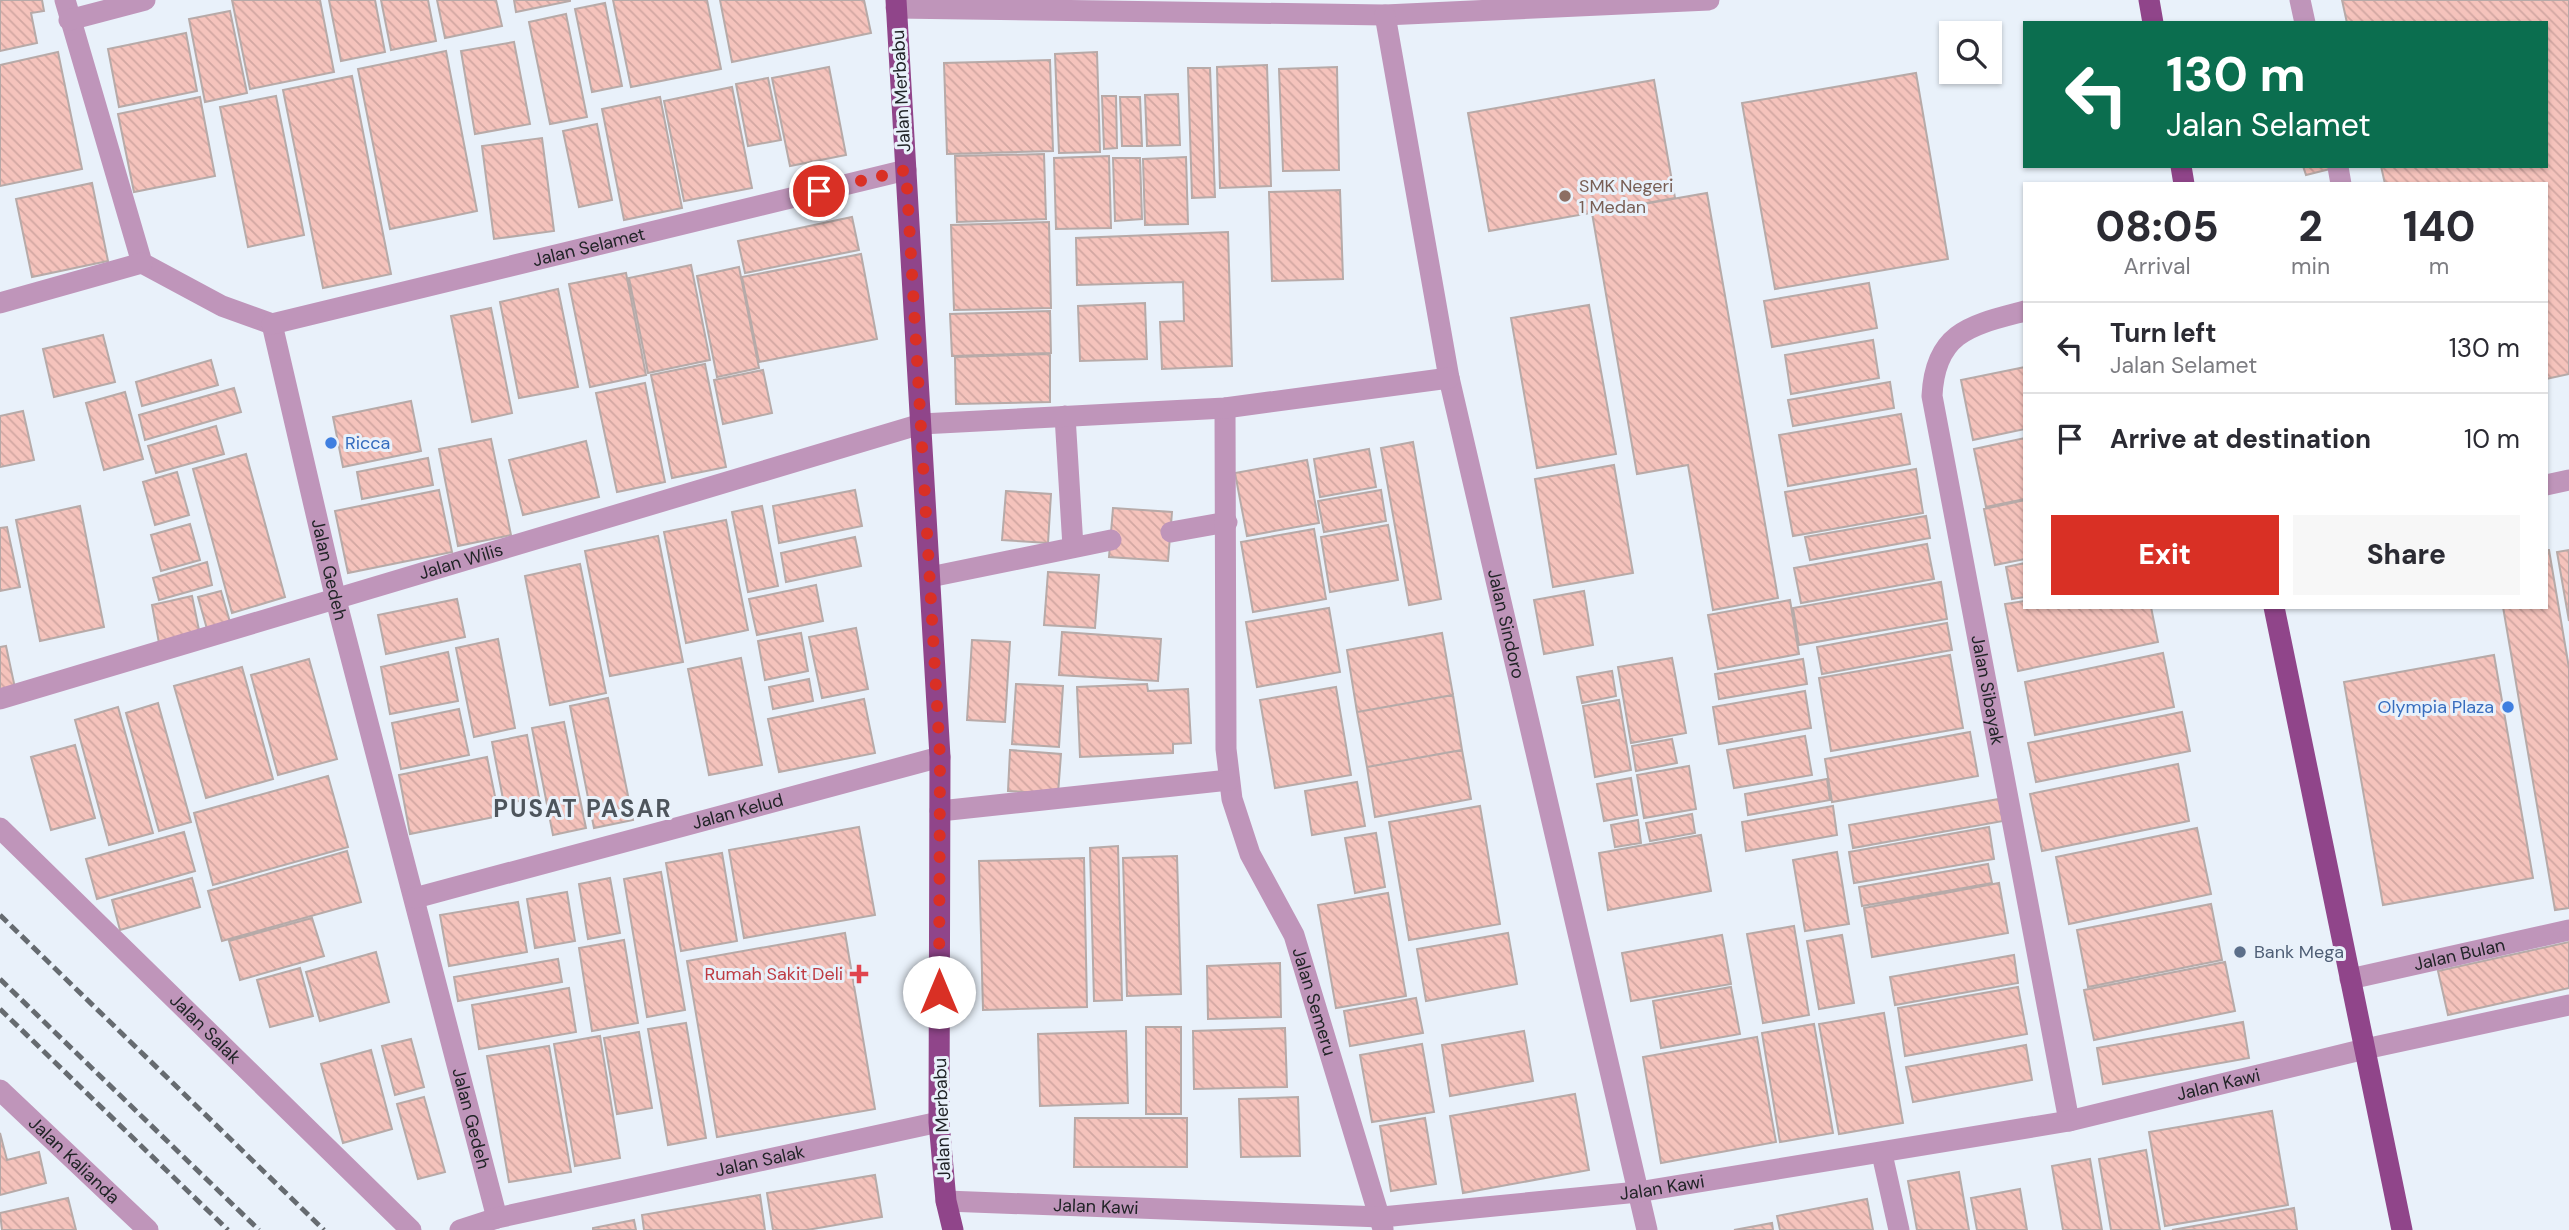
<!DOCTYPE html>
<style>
:root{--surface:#fff;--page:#f7f7f7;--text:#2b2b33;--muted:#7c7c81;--line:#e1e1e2;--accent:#d93025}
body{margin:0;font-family:"DM Sans",sans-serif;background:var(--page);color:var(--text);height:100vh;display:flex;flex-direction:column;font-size:26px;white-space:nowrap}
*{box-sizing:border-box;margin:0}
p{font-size:23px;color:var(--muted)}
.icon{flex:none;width:38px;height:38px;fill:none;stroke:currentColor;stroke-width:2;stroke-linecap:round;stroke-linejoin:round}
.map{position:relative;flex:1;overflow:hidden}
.side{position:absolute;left:2023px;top:182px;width:525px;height:427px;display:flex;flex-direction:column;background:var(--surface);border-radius:0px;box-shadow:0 2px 5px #0004}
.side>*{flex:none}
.top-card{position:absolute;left:2023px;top:21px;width:525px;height:147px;border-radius:0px;box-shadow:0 2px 5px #0004;background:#0b6e4f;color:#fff;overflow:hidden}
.fabs{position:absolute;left:1939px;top:21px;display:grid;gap:14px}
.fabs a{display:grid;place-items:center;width:63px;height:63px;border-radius:0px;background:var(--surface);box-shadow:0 2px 5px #0004;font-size:35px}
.pin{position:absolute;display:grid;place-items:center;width:60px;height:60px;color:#fff;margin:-30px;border:4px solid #fff;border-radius:50%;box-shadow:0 2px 7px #0007}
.me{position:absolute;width:77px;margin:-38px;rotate:0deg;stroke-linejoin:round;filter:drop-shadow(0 0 5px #0008)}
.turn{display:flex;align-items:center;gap:24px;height:147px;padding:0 28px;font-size:32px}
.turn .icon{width:91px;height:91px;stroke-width:2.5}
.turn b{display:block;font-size:49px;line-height:60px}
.eta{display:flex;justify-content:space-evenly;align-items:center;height:119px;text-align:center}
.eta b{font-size:42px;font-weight:800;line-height:49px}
.cta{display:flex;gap:14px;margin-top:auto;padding:14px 28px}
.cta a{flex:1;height:80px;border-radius:0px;background:var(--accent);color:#fff;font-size:28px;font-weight:800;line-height:80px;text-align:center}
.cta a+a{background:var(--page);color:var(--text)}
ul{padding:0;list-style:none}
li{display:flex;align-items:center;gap:21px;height:91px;padding:0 28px;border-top:2px solid var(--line)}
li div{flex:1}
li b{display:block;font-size:26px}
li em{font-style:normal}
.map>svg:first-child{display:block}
.building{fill:url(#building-back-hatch);stroke:#b7aaa8;stroke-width:2}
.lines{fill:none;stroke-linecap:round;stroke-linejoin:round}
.lane{stroke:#bf95ba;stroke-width:21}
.street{stroke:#bf95ba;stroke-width:21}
.primary{stroke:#90458a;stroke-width:21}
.rail{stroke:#666b70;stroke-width:5;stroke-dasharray:10 5;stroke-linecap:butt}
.route{stroke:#d93025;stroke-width:12;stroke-dasharray:0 21.6}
.education-dot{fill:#8d6e63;stroke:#e9f1fa;stroke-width:2.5}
.shop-dot{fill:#3f7fe0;stroke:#e9f1fa;stroke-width:2.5}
.service-dot{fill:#5c6f8a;stroke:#e9f1fa;stroke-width:2.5}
.health-dot{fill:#e0444e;stroke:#e9f1fa;stroke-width:2.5}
.labels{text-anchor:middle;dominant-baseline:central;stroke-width:6;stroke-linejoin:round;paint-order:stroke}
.street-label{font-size:18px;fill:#212427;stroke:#e9f1fa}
.education-label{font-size:18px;fill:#785e54;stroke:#e9f1fa;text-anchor:start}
.shop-label{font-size:18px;fill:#366cbe;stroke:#e9f1fa;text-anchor:start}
.service-label{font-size:18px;fill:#4e5e75;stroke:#e9f1fa;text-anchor:start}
.health-label{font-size:18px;fill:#be3a42;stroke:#e9f1fa;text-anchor:end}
.district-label{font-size:24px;font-weight:bold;letter-spacing:2px;fill:#4e555c;stroke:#e9f1fa}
</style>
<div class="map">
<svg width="2569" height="1230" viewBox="0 0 2569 1230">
<defs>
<pattern id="building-back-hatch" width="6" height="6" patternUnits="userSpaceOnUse" patternTransform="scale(1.75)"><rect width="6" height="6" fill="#f5c3bc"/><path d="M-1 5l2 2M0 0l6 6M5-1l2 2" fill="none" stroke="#d2a7a2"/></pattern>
</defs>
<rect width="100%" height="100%" fill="#e9f1fa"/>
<!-- building -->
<path class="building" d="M0,0h42l2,11 -13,2 6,30 -37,8z
M232,0h88l14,72 -84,17z
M329,0h46l10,52 -44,9z
M381,0h47l8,41 -45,9z
M437,0h59l6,26 -57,12z
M514,0h56v1l-54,11z
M613,0h94l14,69 -90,18z
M720,0h144l7,33 -139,29z
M2342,0h227v374l-23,5v-195h-161l-4,-18h165v-143h-199z
M605,3l17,83 -30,6 -17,-83z
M230,11l17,82 -42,9 -16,-83z
M566,14l21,103 -37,7 -21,-102z
M186,33l11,58 -78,16 -11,-58z
M514,42l16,82 -55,10 -14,-83z
M446,51l31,160 -87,18 -32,-160z
M58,52l24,117 -82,17v-121z
M1097,52l3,100 -41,1 -4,-99z
M1050,60l3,91 -106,3 -3,-91z
M1267,65l4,121 -51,2 -3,-121z
M829,67l17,88 -56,11 -18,-88z
M1337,67l2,103 -56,1 -4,-102z
M1188,68h22l5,129 -23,1z
M1916,73l32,186 -173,30 -33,-186z
M352,76l39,198 -68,14 -40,-198z
M768,78l13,62 -33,6 -12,-62z
M1654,80l21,118 -186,33 -21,-118z
M732,87l20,101 -68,13 -20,-100z
M1178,94l2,51 -33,1 -2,-51z
M276,96l28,139 -56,12 -28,-140z
M1102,96h14l1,52 -13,1z
M200,97l15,79 -81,16 -16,-78z
M660,97l22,111 -58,12 -22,-111z
M1120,97h20l2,49h-20z
M597,124l15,76 -33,7 -16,-76z
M542,138l12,93 -60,8 -12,-93z
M1044,154l2,65 -89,3 -2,-66z
M1109,156l2,72 -55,1 -2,-71z
M1186,157l2,67 -43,1 -2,-66z
M1113,158h27l2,61 -27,2z
M2303,166h39l-36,9z
M92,183l16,78 -76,16 -16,-78z
M1340,190l3,89 -71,2 -3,-89z
M1707,193l71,405 -65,12 -25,-145 -51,9 -45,-261z
M852,217l7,33 -114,23 -7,-32z
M1049,222l2,86 -97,2 -3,-85z
M1228,232l4,134 -70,3 -2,-47 24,-1 -1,-39 -106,3 -1,-47z
M861,254l16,85 -118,23 -17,-85z
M691,265l19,95 -62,13 -19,-95z
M739,267l20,101 -42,9 -20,-101z
M626,273l20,102 -56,12 -21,-103z
M1869,283l8,45 -105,19 -8,-46z
M558,289l20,98 -59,11 -19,-96z
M1145,303l2,56 -67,2 -2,-55z
M1589,305l27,149 -79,14 -26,-150z
M491,308l21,105 -40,9 -21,-106z
M1050,311l1,42 -99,3 -2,-42z
M103,335l12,47 -61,15 -11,-48z
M1873,340l6,38 -88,16 -6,-39z
M1050,354v48l-94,2 -1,-47z
M211,360l7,25 -76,21 -6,-24z
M705,364l21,103 -54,11 -21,-103z
M2025,367v62l-52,11 -12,-60z
M763,370l9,43 -49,11 -9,-44z
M1890,382l4,26 -101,18 -5,-26z
M645,383l20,99 -48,10 -21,-99z
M234,388l7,24 -96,28 -6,-25z
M125,392l18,67 -39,11 -18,-67z
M411,401l10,50 -78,16 -10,-50z
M23,411l11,49 -34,7v-51z
M1901,414l9,50 -122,22 -9,-51z
M216,426l8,28 -68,19 -8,-27z
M2025,438v61l-39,8 -12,-58z
M491,439l20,96 -53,11 -19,-97z
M586,441l13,56 -76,18 -14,-55z
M1413,442l28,157 -32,6 -28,-157z
M1369,449l7,38 -56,10 -6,-38z
M246,454l39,143 -53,16 -39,-144z
M428,458l5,27 -71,14 -5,-27z
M1307,460l12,63 -72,13 -12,-63z
M1614,465l19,108 -80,14 -18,-108z
M1916,469l7,44 -130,23 -8,-44z
M177,472l12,43 -34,10 -12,-43z
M439,490l13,62 -104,21 -13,-62z
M855,490l7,36 -83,17 -6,-37z
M1381,490l5,31 -62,11 -6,-31z
M1006,491l45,3 -3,49 -46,-3z
M2025,500v59l-30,6 -11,-56z
M80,506l24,121 -64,14 -24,-121z
M762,506l16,80 -30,6 -16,-80z
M1113,508l59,4 -4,49 -59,-4z
M1926,516l4,22 -120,22 -5,-23z
M726,520l22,110 -62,13 -22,-111z
M190,524l10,36 -39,11 -10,-36z
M1388,525l10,55 -68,12 -9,-55z
M7,527l13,60 -20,4v-63z
M1314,529l12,70 -73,13 -12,-70z
M658,536l25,126 -73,14 -25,-125z
M855,537l6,29 -75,16 -5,-29z
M1927,544l7,35 -133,24 -7,-35z
M2546,550h3l20,118v240l-14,2 -52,-303h43z
M2569,550v71l-12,-69z
M207,562l5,23 -53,15 -6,-22z
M2025,563v34l-13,2 -6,-32z
M580,564l26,129 -56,12 -25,-129z
M1048,572l51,3 -4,53 -51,-3z
M1941,582l6,37 -148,26 -6,-37z
M816,585l7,36 -66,14 -8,-36z
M221,591l9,31 -23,7 -9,-32z
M1584,591l9,54 -49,9 -10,-54z
M192,596l8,39 -41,8 -7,-38z
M457,599l8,38 -79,17 -8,-39z
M1790,600l9,54 -81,15 -10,-54z
M2025,601v6h126l7,35 -140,29 -13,-67z
M1329,608l11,64 -83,15 -11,-65z
M1947,623l5,27 -130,24 -5,-27z
M856,628l12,61 -46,9 -13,-61z
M1062,632l99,7 -3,42 -99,-6z
M801,633l7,38 -43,9 -7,-39z
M1442,633l11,62 -96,17 -10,-62z
M498,639l17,89 -41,9 -18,-89z
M972,640l38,2 -5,80 -38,-2z
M6,646l9,42 -15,3v-44z
M448,652l10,49 -68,13 -9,-47z
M2163,653l11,54 -139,28 -10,-53z
M1950,655l13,73 -132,23 -12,-73z
M2494,655l39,223 -150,27 -39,-223z
M741,658l21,107 -53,10 -21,-106z
M1672,658l14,75 -55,10 -13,-76z
M309,659l28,100 -59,16 -27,-100z
M1803,659l4,25 -88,15 -4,-25z
M242,667l31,112 -67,19 -32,-112z
M1612,671l4,25 -34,7 -5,-26z
M809,679l4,22 -40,8 -4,-22z
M1016,684l47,2 -4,61 -47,-3z
M1147,684l1,7 40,-2 3,54 -18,1v9l-93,4 -3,-70z
M1336,687l15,88 -76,13 -15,-88z
M1805,691l6,37 -92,16 -6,-37z
M1453,695l9,55 -95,17 -10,-55z
M608,698l25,122 -39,8 -24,-122z
M864,699l11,54 -96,19 -11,-53z
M1619,700l12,70 -36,7 -12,-71z
M158,703l33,119 -32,9 -33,-118z
M118,707l35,126 -44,12 -34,-125z
M459,709l10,46 -68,14 -9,-46z
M2182,712l8,39 -154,31 -8,-39z
M564,722l22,106 -33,7 -21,-107z
M1970,732l8,44 -146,26 -7,-43z
M527,735l12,62 -35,7 -12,-62z
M1805,736l7,39 -78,13 -7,-38z
M1672,739l5,24 -41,8 -4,-25z
M75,745l20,73 -44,12 -20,-73z
M1010,750l51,4 -3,40 -50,-3z
M1462,750l9,49 -96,18 -8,-50z
M487,757l12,59 -89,18 -11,-59z
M2178,764l11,57 -147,30 -12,-57z
M1689,766l7,43 -52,9 -7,-43z
M328,776l20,71 -135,38 -19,-72z
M1631,778l6,37 -33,6 -7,-37z
M1827,779l3,21 -82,15 -3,-21z
M1357,782l8,44 -53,9 -7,-44z
M1999,799l4,22 -150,27 -4,-23z
M1480,806l20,118 -91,16 -20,-118z
M1833,806l4,29 -91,16 -4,-29z
M1692,814l3,19 -45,8 -4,-18z
M1638,820l3,23 -26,4 -4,-22z
M859,827l16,88 -131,23 -15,-88z
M1989,827l5,32 -140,24 -5,-31z
M2197,828l14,66 -142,30 -13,-67z
M184,832l11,39 -98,28 -11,-40z
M1376,833l9,54 -30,6 -10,-55z
M1701,835l10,56 -103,19 -9,-57z
M1118,846l4,154 -28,1 -4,-153z
M347,851l14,51 -139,39 -14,-50z
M1837,852l12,72 -44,7 -12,-71z
M722,853l15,88 -56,10 -15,-88z
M1177,856l4,138 -54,2 -4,-138z
M1084,858l3,149 -104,3 -4,-149z
M1988,864l4,19 -130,23 -3,-19z
M661,872l24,138 -38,7 -23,-138z
M192,878l8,29 -80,23 -8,-30z
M610,878l10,55 -32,6 -9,-55z
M1999,883l9,50 -136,24 -8,-49z
M567,892l8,49 -40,7 -8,-49z
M1388,893l18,103 -70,12 -18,-103z
M518,902l9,50 -78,14 -9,-51z
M2211,904l11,56 -134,27 -11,-57z
M312,918l12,38 -84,24 -11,-39z
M1794,926l15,89 -46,8 -16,-89z
M845,933l30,176 -158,28 -30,-176z
M1508,933l9,51 -91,17 -9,-52z
M1722,935l9,49 -100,17 -9,-48z
M1842,935l12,68 -35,6 -12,-68z
M624,940l14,83 -46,8 -13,-83z
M2569,942v46l-121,27 -10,-44z
M376,952l13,50 -69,19 -14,-49z
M2014,955l4,28 -123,22 -5,-28z
M558,959l4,23 -104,19 -4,-24z
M2225,962l10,49 -141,29 -10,-50z
M1280,963l1,54 -73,2 -1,-53z
M300,968l13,48 -43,11 -13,-47z
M1731,987l9,47 -79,14 -8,-47z
M2018,987l9,47 -122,22 -7,-48z
M569,988l7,44 -97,17 -7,-44z
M1416,998l7,35 -73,13 -6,-35z
M1884,1013l19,110 -64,11 -20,-110z
M2243,1022l6,36 -146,26 -6,-36z
M686,1023l20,115 -38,7 -20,-116z
M1814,1024l19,109 -53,9 -18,-109z
M1146,1027h35v87h-35z
M1285,1028l2,59 -93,2 -1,-58z
M1126,1031l2,72 -88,3 -2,-72z
M1524,1031l9,50 -83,15 -8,-51z
M639,1032l13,76 -35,6 -13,-76z
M600,1036l20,122 -45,8 -21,-122z
M1757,1037l19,105 -115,21 -18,-106z
M411,1039l13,48 -29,8 -13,-49z
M1422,1044l12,68 -62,10 -12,-67z
M2026,1045l6,35 -119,22 -7,-35z
M549,1046l22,126 -62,10 -22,-126z
M371,1050l21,79 -49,14 -22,-79z
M1575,1094l14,76 -126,23 -13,-77z
M424,1097l21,75 -27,7 -21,-75z
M1298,1097l2,59 -59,1 -2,-58z
M2272,1111l16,94 -123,21 -16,-94z
M1075,1118h112v49h-113z
M1425,1118l11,66 -45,7 -11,-65z
M0,1133l7,27 32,-8 7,31 -46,12z
M2146,1150l14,80h-49l-12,-71z
M2090,1159l12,71h-39l-11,-64z
M1959,1172l10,58h-52l-9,-49z
M875,1175l7,42 -75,13h-34l-6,-37z
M2020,1189l7,41h-50l-6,-32z
M760,1195l5,35h-121l-2,-15z
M68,1198l8,32h-74l-2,-17z
M1867,1199l6,31h-93l-3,-14z
M2294,1208l3,22h-125z
M634,1220l2,10h-43v-2z
M1772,1223l1,7h-39z"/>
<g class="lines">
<!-- lane -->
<path class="lane" d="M2300,0l5,23
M2338,167l3,17
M1065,416l8,131
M2546,485l23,-5
M1171,532l56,-10
M930,577l181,-37"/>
<!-- street -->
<g class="street">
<path d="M65,0l77,263 80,43 50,18"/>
<path d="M896,8l489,7 324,-15"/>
<path id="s1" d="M1385,15l64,363 198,852"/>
<path d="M69,20l76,-20"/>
<path d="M0,303l142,-40"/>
<path id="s2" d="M2025,311c-53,14 -90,20 -93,85l137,725"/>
<path id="s3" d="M272,324l64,276 161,618"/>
<path id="s4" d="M272,324l634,-154"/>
<path id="s5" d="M1225,408l1,341 6,50 18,55 44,81 89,294"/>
<path id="s6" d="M0,699l921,-275 304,-16 224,-30"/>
<path d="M940,811l289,-31"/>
<path id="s7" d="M0,828l411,402"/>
<path id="s8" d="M415,898l525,-141"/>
<path id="s9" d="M2350,979l219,-49"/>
<path id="s10" d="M0,1090l148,140"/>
<path d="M1882,1154l17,76"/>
<path id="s11" d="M946,1201l436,16 256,-25 431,-71 296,-72 204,-44"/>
<path id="s12" d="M460,1230l37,-12 442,-96"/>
</g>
<!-- primary -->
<path class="primary" d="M896,0l44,757 -1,365 7,79 7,29
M2149,0l4,23
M2181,166l3,18
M2274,607l128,623"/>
<!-- rail -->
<path class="rail" d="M0,915l324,315
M0,979l259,251
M0,1009l228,221"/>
</g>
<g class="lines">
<!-- route -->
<path class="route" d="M819,191l87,-21 34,587 -1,235"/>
</g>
<!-- markers -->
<circle class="education-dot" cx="1565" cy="196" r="7"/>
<g class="shop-dot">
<circle cx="331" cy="443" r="7"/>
<circle cx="2508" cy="707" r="7"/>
</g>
<circle class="service-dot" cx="2240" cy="952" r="7"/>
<path class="health-dot" d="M855.5 963.5h7v7h7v7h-7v7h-7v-7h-7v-7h7z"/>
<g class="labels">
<!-- street labels -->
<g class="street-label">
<text transform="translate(901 91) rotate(-93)">Jalan Merbabu</text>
<text stroke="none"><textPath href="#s4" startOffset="326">Jalan Selamet</textPath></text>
<text stroke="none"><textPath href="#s6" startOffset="481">Jalan Wilis</textPath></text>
<text stroke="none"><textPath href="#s3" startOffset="252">Jalan Gedeh</textPath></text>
<text stroke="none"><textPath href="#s1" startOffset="621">Jalan Sindoro</textPath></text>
<text stroke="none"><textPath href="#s2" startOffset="439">Jalan Sibayak</textPath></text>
<text stroke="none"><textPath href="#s8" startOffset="334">Jalan Kelud</textPath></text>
<text stroke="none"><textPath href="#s9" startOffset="112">Jalan Bulan</textPath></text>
<text stroke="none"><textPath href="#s5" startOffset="611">Jalan Semeru</textPath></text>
<text stroke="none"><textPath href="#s7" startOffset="287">Jalan Salak</textPath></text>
<text stroke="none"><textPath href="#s11" startOffset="1284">Jalan Kawi</textPath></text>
<text stroke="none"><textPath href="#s3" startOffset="819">Jalan Gedeh</textPath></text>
<text transform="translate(942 1119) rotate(-92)">Jalan Merbabu</text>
<text stroke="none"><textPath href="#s10" startOffset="102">Jalan Kalianda</textPath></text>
<text stroke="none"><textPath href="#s12" startOffset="308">Jalan Salak</textPath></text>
<text stroke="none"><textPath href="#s11" startOffset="718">Jalan Kawi</textPath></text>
<text stroke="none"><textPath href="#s11" startOffset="150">Jalan Kawi</textPath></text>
</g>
<!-- education labels -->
<g class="education-label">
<text x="1579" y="186">SMK Negeri<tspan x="1579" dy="21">1 Medan</tspan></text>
</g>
<!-- shop labels -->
<g class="shop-label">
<text x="345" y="443">Ricca</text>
<text x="2494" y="707" text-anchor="end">Olympia Plaza</text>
</g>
<!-- service labels -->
<g class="service-label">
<text x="2254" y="952">Bank Mega</text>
</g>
<!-- health labels -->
<g class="health-label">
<text x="843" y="974">Rumah Sakit Deli</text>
</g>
<!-- district labels -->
<g class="district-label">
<text x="583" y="808">PUSAT PASAR</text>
</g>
</g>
</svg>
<div class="fabs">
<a><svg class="icon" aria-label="search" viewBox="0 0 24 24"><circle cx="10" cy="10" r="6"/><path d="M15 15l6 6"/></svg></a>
</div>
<div class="pin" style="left:819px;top:191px;background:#d93025"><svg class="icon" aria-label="arrive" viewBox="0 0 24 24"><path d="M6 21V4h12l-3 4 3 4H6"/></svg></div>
<svg class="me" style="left:939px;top:992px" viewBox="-20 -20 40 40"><circle r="19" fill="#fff"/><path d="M0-13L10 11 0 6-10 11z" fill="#d93025"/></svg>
<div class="top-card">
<div class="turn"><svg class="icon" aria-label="left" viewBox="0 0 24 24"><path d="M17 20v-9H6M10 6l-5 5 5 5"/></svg><div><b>130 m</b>Jalan Selamet</div></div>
</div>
<section class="side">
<div class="eta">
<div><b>08:05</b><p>Arrival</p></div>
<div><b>2</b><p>min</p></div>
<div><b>140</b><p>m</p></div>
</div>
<ul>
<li><svg class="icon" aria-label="left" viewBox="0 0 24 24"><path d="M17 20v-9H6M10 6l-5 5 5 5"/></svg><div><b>Turn left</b><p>Jalan Selamet</p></div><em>130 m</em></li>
<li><svg class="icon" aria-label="arrive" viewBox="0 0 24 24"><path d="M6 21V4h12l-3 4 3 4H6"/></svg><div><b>Arrive at destination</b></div><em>10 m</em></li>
</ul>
<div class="cta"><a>Exit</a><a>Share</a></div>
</section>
</div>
